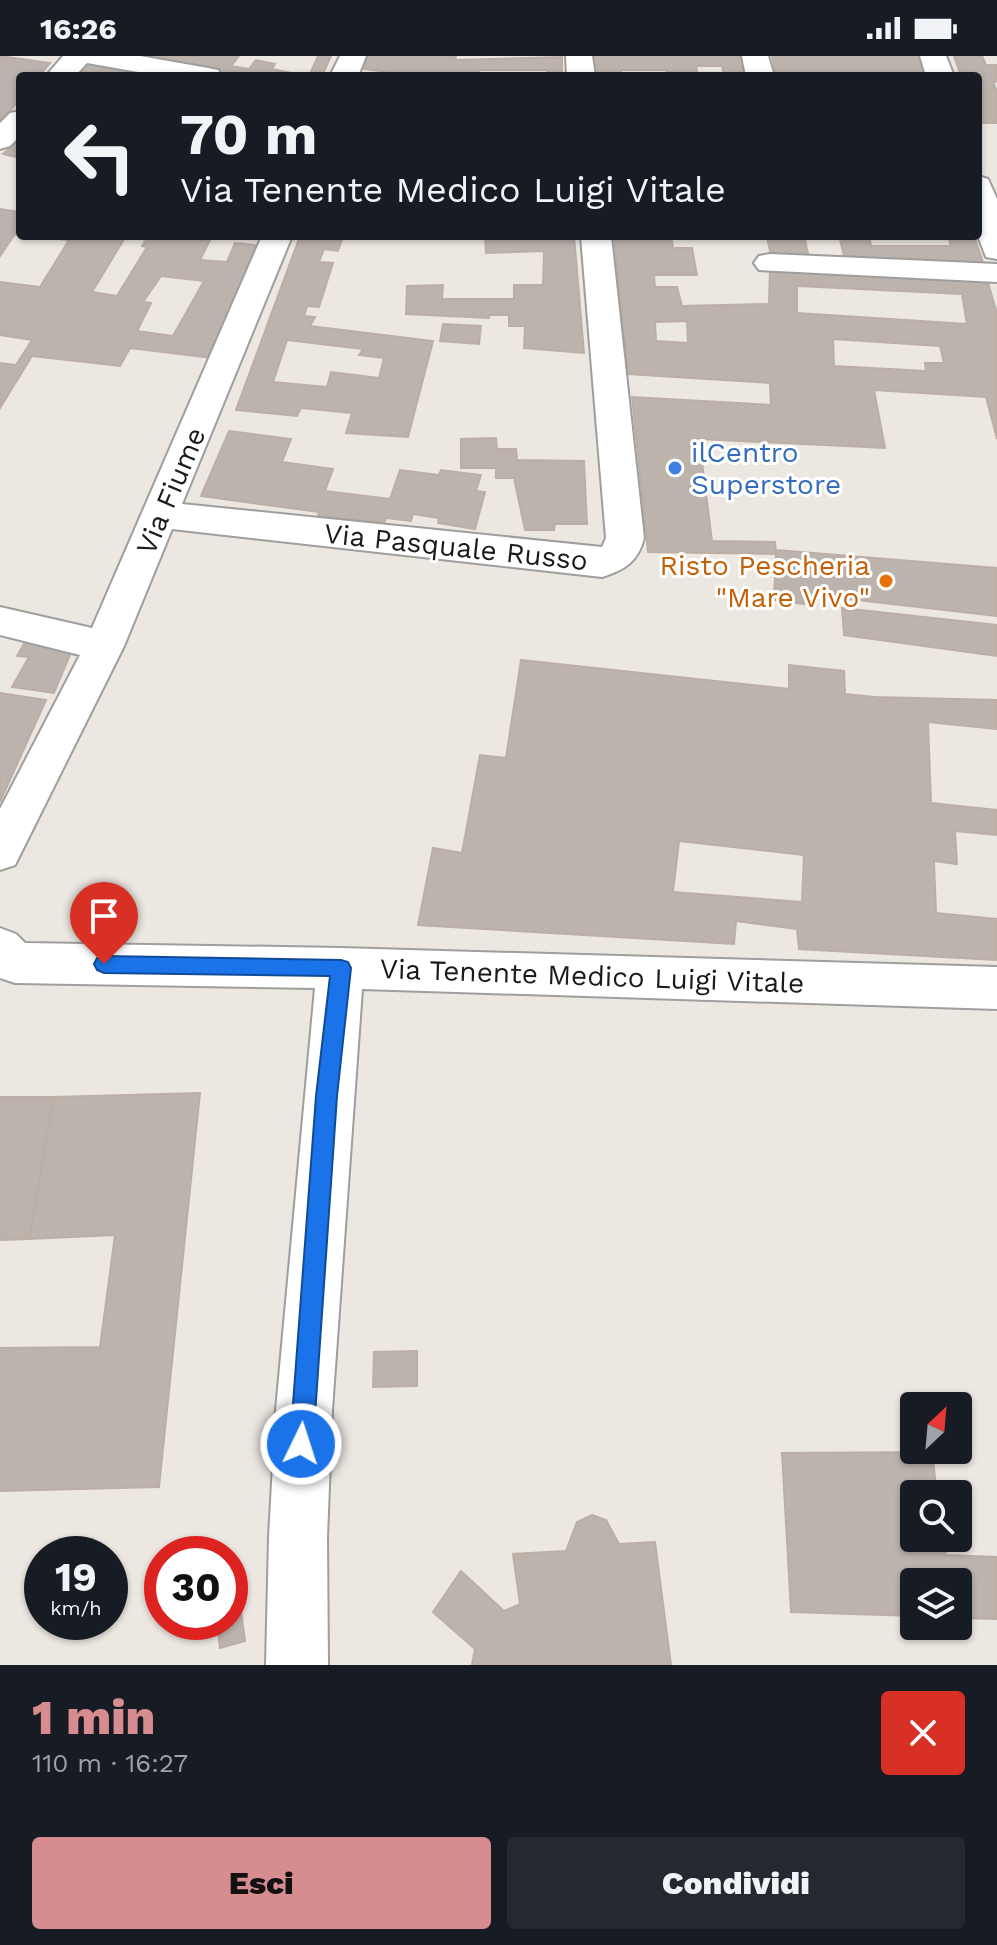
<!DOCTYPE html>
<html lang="it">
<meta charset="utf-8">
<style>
:root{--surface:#171b24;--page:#242831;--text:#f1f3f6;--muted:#9ea1a6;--accent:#d78c90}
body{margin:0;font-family:"Work Sans",sans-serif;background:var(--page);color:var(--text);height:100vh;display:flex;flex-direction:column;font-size:30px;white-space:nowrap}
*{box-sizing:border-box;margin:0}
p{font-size:26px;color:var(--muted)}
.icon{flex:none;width:44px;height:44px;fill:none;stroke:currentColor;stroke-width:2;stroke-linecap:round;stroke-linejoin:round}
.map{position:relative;height:1609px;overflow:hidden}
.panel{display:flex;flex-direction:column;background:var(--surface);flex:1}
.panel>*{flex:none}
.banner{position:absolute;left:16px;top:16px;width:966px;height:168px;border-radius:8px;box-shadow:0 2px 6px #0004;background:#171b24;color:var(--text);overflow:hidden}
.needle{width:52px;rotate:26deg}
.buttons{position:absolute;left:900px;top:1336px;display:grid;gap:16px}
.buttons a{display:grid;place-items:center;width:72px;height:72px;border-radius:8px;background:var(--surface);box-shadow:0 2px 6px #0004;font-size:40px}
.speed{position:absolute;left:24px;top:1480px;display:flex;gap:16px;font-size:40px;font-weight:700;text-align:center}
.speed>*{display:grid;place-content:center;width:104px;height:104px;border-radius:50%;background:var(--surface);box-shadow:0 2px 6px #0004;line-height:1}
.speed small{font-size:20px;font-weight:400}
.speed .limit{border:12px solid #d22;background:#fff;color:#111}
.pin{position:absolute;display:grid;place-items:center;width:68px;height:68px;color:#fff;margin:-82px -34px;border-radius:50% 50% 50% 0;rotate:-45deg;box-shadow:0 0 8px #0007}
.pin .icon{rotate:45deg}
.me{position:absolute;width:88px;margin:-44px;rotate:4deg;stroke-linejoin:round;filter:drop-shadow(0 0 6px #0008)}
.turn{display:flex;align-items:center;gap:28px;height:168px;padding:0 32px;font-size:36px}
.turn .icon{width:104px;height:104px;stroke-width:2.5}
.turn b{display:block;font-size:56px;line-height:68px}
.round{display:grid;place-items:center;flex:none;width:84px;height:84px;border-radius:8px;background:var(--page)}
.head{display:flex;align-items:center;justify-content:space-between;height:136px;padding:0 32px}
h1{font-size:48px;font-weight:800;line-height:60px;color:var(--accent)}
.primary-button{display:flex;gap:16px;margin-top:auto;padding:16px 32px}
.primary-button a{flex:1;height:92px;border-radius:8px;background:var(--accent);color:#111;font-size:32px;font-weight:800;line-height:92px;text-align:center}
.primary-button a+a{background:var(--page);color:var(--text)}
.status{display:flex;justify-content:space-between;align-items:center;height:56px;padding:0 40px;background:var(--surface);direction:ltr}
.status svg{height:22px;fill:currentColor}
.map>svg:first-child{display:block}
.building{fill:#bcb3ad;stroke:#bcaea4;stroke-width:2;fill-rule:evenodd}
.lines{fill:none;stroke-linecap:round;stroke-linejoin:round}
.minor-casing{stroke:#9e9e9e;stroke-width:4}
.minor{fill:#fff;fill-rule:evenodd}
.route{fill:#1a73e8;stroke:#114b97;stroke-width:2}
.shop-dot{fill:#3f7fe0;stroke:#fff;stroke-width:3}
.food-dot{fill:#e8710a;stroke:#fff;stroke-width:3}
.labels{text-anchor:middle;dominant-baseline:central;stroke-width:6;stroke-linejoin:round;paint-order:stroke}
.shop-label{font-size:28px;fill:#366cbe;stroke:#fff;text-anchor:start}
.street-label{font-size:28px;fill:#1a1a1a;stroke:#fff}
.food-label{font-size:28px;fill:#c56008;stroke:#fff;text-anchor:end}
</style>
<div class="status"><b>16:26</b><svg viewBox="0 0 49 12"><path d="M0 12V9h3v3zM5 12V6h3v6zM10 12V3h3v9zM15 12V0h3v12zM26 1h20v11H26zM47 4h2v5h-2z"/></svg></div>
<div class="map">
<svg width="997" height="1609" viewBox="0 0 997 1609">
<rect width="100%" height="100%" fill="#ece7e0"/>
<!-- building -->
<path class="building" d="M0,0l50,7 -11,13h-19v23l-20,24z
M109,0h130l-8,10 18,3 7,-9 19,4 -3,5 34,7h-85z
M318,0h13l-9,20h-13z
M368,0h88l-1,4 107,-3v16h-14l-2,-3h-67v4l-85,2 1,-3 -31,-4z
M591,0h152l5,20h-24l-2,-10h-26l2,10h-31l-1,-6h-45l1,6h-30z
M772,0h148l7,20h-137l-14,-2z
M954,0h28l4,9h11v17l-4,-1 4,11v31h-19v-47h-17z
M83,3l93,17h-109z
M20,83v19l-17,-4z
M0,153l20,3v23l-5,-1 -15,22z
M31,180h95l-34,56 25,4 30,-49 -5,-1 4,-6 -13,-4 77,4 -10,20 27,2 8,-19 30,3 -53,112 -82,-10 -10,18 -88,-10 -32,52v-45l16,2 16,-25 -32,-5v-53l40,5 29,-47zM161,220l43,5 -31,55 -36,-5 14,-28 -8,-1z
M300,180h43l-5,15 -14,-2 -5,13 14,1 -14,44 -12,-1 -3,10 11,1 -5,9 123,15 -25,96 -62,-4 6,-20 -51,-5 -4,8 -61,-6zM287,284l76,9 -4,6 25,3 -5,20 -48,-6 -4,15 -54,-5z
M485,180h89l10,117 -60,-5 1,-22h-16v-11h-20v3l-83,-4 1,-28 36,-1 -1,14h72v-14h29l1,-34 -58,2z
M614,180h57l2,12h19l5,27h-43l1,12h22l5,19 87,-2 1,-37 217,12 10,35v125l-11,-42 -112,-7 11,58 -186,-9 13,102 63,1 1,12 -128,-2 -16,-155 139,8 -1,-22 -142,-9zM797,230l165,8 5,30 -170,-11zM687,265l1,22 -32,-2 -1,-19zM833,283l107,7 4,17h-19l1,8 -92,-5z
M767,180h37l6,26 -38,-1z
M839,180h30l2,10h80l-3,-10h26l12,35 -140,-7z
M443,268l38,2 -2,18 -39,-3z
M229,375l62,8 -9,23 51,7 -8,22 65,8 10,-29 39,5 2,-5 40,5 -5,16 9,1 -10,37 -37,-6 1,-5 -26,-4 -2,7 -25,-3 -2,5 -66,-7 1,-4 -118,-16z
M496,382l1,11h19l1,11 67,1 3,63h-32l-1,6h-29l-11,-52h-18v-10h-35v-29z
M776,494l221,18v48l-193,-22v10l-30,-4z
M842,552l155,17v31l-153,-21z
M25,586l47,8 -18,43 -42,-6 17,-30 -12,-1z
M521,604l268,29v-24l55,6 1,23 30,3 122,3v29l-69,-7 3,81 66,7v25l-42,-4 2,33 -23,-3 2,52 61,6v41l-198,-11 -2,-20 -61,-8 -2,23 -316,-19 15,-77 29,5 18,-98 26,3zM679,785l125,14 -2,47 -129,-10z
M0,637l46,7 -46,102z
M200,1037l-41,394 -159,4v-143l100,-1 15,-112 -86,4 25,-142z
M0,1041h54l-25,142 -29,1z
M417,1295v35l-44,1 1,-35z
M932,1396l5,42h-23v44h30l2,17 51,2v62l-39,-1v-36h-44v34l-123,-4 -9,-159z
M592,1459l14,5 13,24 36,-2 16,123h-199l3,-16 -42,-37 28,-41 43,40 16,-7 -7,-50 53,-3 11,-29z
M240,1548l5,37 -25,7 -3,-26h13v-16z"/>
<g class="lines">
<defs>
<path id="minor" d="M63,0h77l68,12 10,2 4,6h-61l-74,-13 -12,13h-29z
M340,0h26l-8,20h-28z
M566,0h26l3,20h-28z
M742,0h26l6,20h-28z
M920,0h26l8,20h-28z
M20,55v25l-10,10 -10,3v-26l10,-10z
M978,120l10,3 9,20v60l-11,-2 -8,-21z
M262,180h30l-110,268 420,43 4,-9 -25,-302h30l33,302c-6,24 -20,32 -42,39l-430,-48 -48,117 -109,219 -15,5v-61l80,-154 -80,-20v-28l92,21z
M770,198l227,10v18l-238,-12 -5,-7 5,-7z
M0,872l16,6 9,9 316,5 656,19v42l-635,-20 -30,421 -5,127 1,128h-62l3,-128 7,-127 39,-422 -300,-5 -15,-5z"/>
</defs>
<!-- minor casing -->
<use href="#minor" class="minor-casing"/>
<!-- minor -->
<use href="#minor" class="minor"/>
</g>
<!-- route -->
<path class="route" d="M104,900l237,4 7,2 3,6 -14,128 -24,348 -4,8 -8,3 -8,-3 -3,-8 26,-348 14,-120 -226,-3 -7,-3 -3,-6 3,-6z"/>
<!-- markers -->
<circle class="shop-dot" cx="675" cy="412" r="8"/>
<circle class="food-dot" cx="886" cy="525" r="8"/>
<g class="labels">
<!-- shop labels -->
<g class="shop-label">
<text x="691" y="396">ilCentro<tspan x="691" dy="32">Superstore</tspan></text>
</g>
<!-- street labels -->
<g class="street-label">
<text transform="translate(171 435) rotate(-67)">Via Fiume</text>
<text transform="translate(456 491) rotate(6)">Via Pasquale Russo</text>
<text transform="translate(592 920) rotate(2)">Via Tenente Medico Luigi Vitale</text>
</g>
<!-- food labels -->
<g class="food-label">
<text x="870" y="509">Risto Pescheria<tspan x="870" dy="32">"Mare Vivo"</tspan></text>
</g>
</g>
</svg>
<div class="buttons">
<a><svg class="needle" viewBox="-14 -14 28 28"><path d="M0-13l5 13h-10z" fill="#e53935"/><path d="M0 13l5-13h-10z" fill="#9ea1a6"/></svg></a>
<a><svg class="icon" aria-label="search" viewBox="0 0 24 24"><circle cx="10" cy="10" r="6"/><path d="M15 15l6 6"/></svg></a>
<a><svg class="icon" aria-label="layers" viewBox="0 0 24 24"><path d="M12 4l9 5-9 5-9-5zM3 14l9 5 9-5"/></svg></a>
</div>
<div class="speed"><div>19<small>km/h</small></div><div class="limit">30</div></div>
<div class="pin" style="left:104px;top:908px;background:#d93025"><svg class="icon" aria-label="arrive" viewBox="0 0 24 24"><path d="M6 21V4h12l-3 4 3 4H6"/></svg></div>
<svg class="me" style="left:301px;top:1388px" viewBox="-20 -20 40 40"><circle r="17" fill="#1a73e8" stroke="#fff" stroke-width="3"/><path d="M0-11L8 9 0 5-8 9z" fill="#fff"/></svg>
<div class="banner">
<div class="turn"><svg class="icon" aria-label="left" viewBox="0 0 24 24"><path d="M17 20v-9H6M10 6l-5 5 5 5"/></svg><div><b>70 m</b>Via Tenente Medico Luigi Vitale</div></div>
</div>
</div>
<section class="panel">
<div class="head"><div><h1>1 min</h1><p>110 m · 16:27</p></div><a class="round" style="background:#d93025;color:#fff"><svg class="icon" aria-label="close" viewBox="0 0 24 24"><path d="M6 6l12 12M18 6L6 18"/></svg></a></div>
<div class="primary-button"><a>Esci</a><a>Condividi</a></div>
</section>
